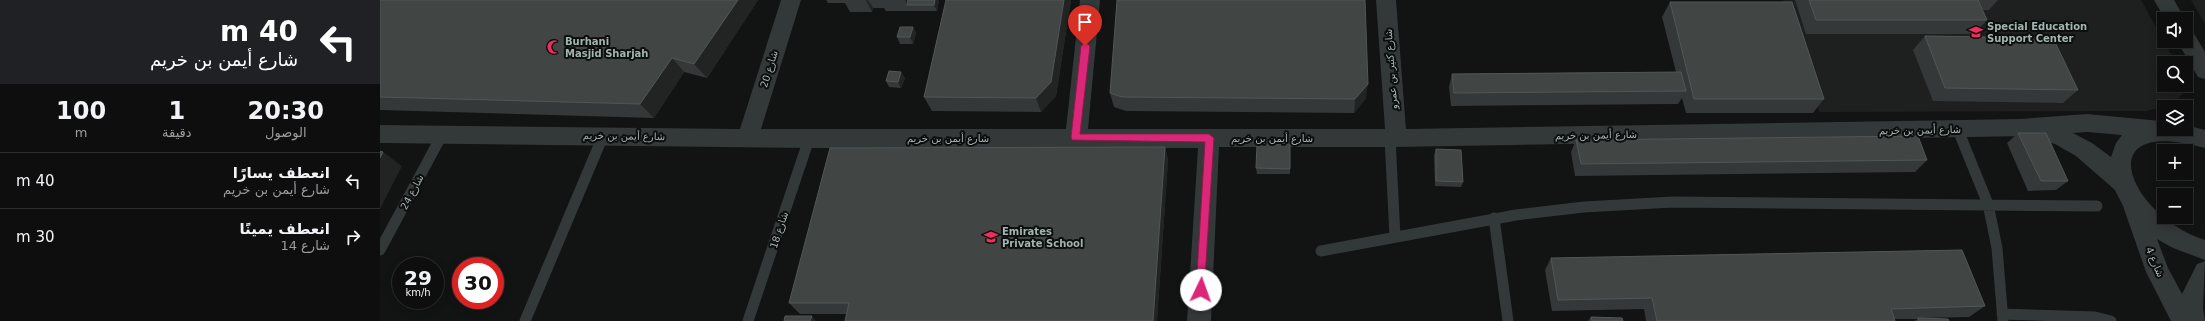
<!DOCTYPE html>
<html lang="ar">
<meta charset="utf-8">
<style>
:root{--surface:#0e0e0e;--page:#1c1c1c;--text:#f1f3f6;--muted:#9b9c9e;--line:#2e2e2e}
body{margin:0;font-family:"DejaVu Sans",Cairo,sans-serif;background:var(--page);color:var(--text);direction:rtl;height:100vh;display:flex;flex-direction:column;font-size:15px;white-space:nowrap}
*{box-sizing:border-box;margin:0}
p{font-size:13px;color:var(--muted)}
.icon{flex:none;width:22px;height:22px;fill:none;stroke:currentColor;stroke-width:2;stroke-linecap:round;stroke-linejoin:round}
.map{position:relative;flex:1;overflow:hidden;direction:ltr}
.panel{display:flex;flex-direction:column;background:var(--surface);width:380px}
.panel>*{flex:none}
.guide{background:#202124;color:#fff;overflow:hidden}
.tools{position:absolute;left:1777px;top:12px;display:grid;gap:8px}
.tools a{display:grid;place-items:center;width:36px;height:36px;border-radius:0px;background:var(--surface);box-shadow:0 2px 10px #0003,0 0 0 1px var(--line);font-size:20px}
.speed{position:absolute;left:12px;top:257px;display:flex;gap:8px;font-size:20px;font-weight:700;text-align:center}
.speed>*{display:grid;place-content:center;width:52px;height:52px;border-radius:50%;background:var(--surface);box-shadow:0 2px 10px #0003,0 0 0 1px var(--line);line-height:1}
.speed small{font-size:10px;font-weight:400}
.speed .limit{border:6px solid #d22;background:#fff;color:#111}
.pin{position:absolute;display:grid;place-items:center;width:34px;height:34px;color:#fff;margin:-41px -17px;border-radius:50% 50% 50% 0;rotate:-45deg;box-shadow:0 0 4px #0007}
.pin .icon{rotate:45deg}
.me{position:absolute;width:44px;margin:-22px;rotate:3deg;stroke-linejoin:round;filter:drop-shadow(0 0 3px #0008)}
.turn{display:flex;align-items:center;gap:14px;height:84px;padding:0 16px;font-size:18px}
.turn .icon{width:52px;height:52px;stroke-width:2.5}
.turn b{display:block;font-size:28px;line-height:34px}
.eta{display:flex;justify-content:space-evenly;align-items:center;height:68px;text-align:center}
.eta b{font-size:24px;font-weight:600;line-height:28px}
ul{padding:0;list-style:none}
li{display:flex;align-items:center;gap:12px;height:56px;padding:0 16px;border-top:1px solid var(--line)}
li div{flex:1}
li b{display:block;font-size:15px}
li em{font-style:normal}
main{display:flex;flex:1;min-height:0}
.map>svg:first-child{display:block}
.built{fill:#1e2020}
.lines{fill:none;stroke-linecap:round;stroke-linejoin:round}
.service{stroke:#333838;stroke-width:11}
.minor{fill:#333838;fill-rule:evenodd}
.wall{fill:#353838}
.shaded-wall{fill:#222424}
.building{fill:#414645;stroke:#505756}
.route{fill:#db2777;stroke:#8e194d}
.labels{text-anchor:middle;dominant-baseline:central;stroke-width:4;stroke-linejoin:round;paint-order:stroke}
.poi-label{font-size:10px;font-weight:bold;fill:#a3b4b0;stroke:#0d0e0e;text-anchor:start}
.street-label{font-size:10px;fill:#a3b4b0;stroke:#0d0e0e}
</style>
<main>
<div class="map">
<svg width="1825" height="321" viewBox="0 0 1825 321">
<rect width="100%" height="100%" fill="#121313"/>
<!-- built -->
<path class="built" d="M1403,0h358l35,63h-12v22h19v8l-9,11 -27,7 -328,1z
M1811,0h14v24z"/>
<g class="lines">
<!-- service -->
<path class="service" d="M1578,130l30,74 9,44 6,73
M1010,138l5,99
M1114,218l14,103
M0,250l63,-117
M941,251l195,-36 68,-8 89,-5 424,4
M1622,314l93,3 16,4
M145,321l78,-185
M368,321l61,-182"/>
<!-- minor -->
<path class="minor" d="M401,0h20l-40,129h305l14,-129h20l-12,129h297l-9,-129h20l10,129 614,-10 67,-5 74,7 3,1v7h22v-4l19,5v18c-119,-34 -76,68 0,92v20l-32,-12 -16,-9 11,29 14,26 15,-30 8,-3 -2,47 2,13h-34l-25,-49 -23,-66 -8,-16 -39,-34 -21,-12 -26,-8 -633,11h-177l-8,174h-24l11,-173h-389l-429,-5v-18l360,4zM1707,132l35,3 -6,8 -5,14 -19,-14 -19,-10z
M1774,0h20l11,19h-20z
M1806,30l7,2 12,20v27l-7,-2 -21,-36h9z"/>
</g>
<!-- wall -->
<path class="wall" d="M0,0h378l-51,78 -23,-6 -30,46 -274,-8z
M446,0h113l-2,11h-51l-2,-3h-11l-1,4h-22l-5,-9h-17z
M566,0h125l-15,96 -15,16 -109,-1 -8,-14z
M1415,0h203l-9,10h-7l5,10 -13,14h-168z
M1290,2l154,97 -11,14h-127l-4,-15 -4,6 -227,2 -2,-19 3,-13 224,-2 -14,-55z
M533,27l3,6 -3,11h-13l-3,-7z
M1545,36l153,54 -15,13 -130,-2 -20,-51z
M521,72l4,6 -4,10 -12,-1 -3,-6z
M730,93l256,5 -12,15 -228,-2 -12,-4z
M1638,133l50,48 -12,9 -28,1 -21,-48z
M1196,140l351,20 -12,12 -340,4 -4,-24z
M910,144v30h-33l-1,-6z
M785,147l3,13 -11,161h-312l1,-7h-46l-11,-11z
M1056,149l27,33 -2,5 -26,-1 -1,-31z
M1171,258l434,48 -16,11 -46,1 -4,3h-5l4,-2h-23v2h-249l-2,-12 -92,2 -7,-41z
M1211,317l32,4h-35z"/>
<!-- shaded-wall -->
<path class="shaded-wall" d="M358,0h20l-51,78 -13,-14z
M486,0h2l5,8 -1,4z
M525,0h8l-6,5z
M555,0h4l-2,11 -3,-6z
M684,0h7l-15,96 -15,16 -5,-14z
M533,27l3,6 -3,11 -3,-7z
M292,58l12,14 -30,46 -14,-14z
M521,72l4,6 -4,10 -3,-6z
M988,84l-2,14 -12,15 1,-14z
M785,147l3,13 -11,161h-4z
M3,152l19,14 -22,43v-51z
M432,316l4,5h-6z"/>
<!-- building -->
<path class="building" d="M0,0h358l-44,64 -22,-6 -32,46 -260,-7z
M528,0h27l-1,5h-27z
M566,0h118l-13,82 -15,16 -112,-1z
M737,0h248l3,84 -13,15 -233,-2 -12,-4z
M1429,0h169l9,20h-171z
M1290,2h122l32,97h-130z
M520,27h13l-3,10h-13z
M1545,36l128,2 25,52 -133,-2z
M509,71l12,1 -3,10 -12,-1z
M1301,72l5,19 -232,2 -2,-19z
M1638,133h28l22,48h-27z
M1538,136l9,24 -346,4 -5,-24z
M877,144h33v25l-34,-1z
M785,147l-12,174h-308l4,-18h-60l41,-155z
M1056,149l25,1 2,32 -27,-1z
M0,151l3,1 -3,6z
M1582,250l23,56 -94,3 4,12h-238l-5,-23 -94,2 -7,-42z
M405,316h27l-2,5h-26z
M1211,317l31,1 1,3h-31z
M1538,318l30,1 1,2h-30z"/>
<!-- route -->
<path class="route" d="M705,42l5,4 -10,88h129l5,4 -10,156 -3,1 -5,-5 9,-148 -133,-2 -1,-3 10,-91z"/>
<!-- icons -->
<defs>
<symbol id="school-bare" viewBox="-9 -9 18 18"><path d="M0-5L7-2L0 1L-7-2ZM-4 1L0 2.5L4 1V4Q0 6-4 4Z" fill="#f02e5d" stroke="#0d0e0e" stroke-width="2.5" paint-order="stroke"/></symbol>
<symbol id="mosque-bare" viewBox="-9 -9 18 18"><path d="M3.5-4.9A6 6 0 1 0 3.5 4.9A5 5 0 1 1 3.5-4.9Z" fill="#f02e5d" stroke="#0d0e0e" stroke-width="2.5" paint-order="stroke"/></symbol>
</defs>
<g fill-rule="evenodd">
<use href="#school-bare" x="1586" y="22" width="20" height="20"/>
<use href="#mosque-bare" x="164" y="37" width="20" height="20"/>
<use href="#school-bare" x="601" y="227" width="20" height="20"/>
</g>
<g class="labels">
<!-- poi labels -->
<g class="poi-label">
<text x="1607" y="26">Special Education<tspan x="1607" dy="12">Support Center</tspan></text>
<text x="185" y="41">Burhani<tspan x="185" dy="12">Masjid Sharjah</tspan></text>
<text x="622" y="231">Emirates<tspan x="622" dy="12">Private School</tspan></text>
</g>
<!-- street labels -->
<g class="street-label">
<text transform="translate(389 69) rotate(-73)">شارع 20</text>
<text transform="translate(1011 69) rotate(-94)">شارع كثير بن عمرو</text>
<text transform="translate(1540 130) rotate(-1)">شارع أيمن بن خريم</text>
<text transform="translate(1216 135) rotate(-1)">شارع أيمن بن خريم</text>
<text transform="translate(244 136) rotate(1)">شارع أيمن بن خريم</text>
<text x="568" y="138">شارع أيمن بن خريم</text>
<text x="892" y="138">شارع أيمن بن خريم</text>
<text transform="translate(32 192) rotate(-62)">شارع 24</text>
<text transform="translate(399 230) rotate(-72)">شارع 18</text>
<text transform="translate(1775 262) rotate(67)">شارع 4</text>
</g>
</g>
</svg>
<div class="tools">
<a><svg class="icon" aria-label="sound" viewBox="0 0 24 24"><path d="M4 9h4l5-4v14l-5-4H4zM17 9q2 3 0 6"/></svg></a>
<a><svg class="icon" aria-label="search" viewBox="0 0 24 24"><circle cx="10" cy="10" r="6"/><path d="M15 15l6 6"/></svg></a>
<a><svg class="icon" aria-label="layers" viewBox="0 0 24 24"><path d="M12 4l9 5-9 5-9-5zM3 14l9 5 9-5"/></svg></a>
<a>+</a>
<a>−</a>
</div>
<div class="speed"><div>29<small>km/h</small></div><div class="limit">30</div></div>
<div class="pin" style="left:705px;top:46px;background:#d93025"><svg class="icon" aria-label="arrive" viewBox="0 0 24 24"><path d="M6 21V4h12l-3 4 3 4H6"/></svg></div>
<svg class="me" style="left:821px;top:290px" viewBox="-20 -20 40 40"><circle r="19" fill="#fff"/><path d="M0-13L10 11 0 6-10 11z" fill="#db2777"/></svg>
</div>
<section class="panel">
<div class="guide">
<div class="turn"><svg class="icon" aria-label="left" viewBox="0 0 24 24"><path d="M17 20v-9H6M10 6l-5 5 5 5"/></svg><div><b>40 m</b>شارع أيمن بن خريم</div></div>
</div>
<div class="eta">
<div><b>20:30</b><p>الوصول</p></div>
<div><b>1</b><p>دقيقة</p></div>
<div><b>100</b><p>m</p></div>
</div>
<ul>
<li><svg class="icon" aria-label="left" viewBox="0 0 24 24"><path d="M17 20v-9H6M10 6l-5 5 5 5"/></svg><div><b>انعطف يسارًا</b><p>شارع أيمن بن خريم</p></div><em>40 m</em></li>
<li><svg class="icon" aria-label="right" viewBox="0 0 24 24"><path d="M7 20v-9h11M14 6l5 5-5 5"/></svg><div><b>انعطف يمينًا</b><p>شارع 14</p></div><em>30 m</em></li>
</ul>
</section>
</main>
